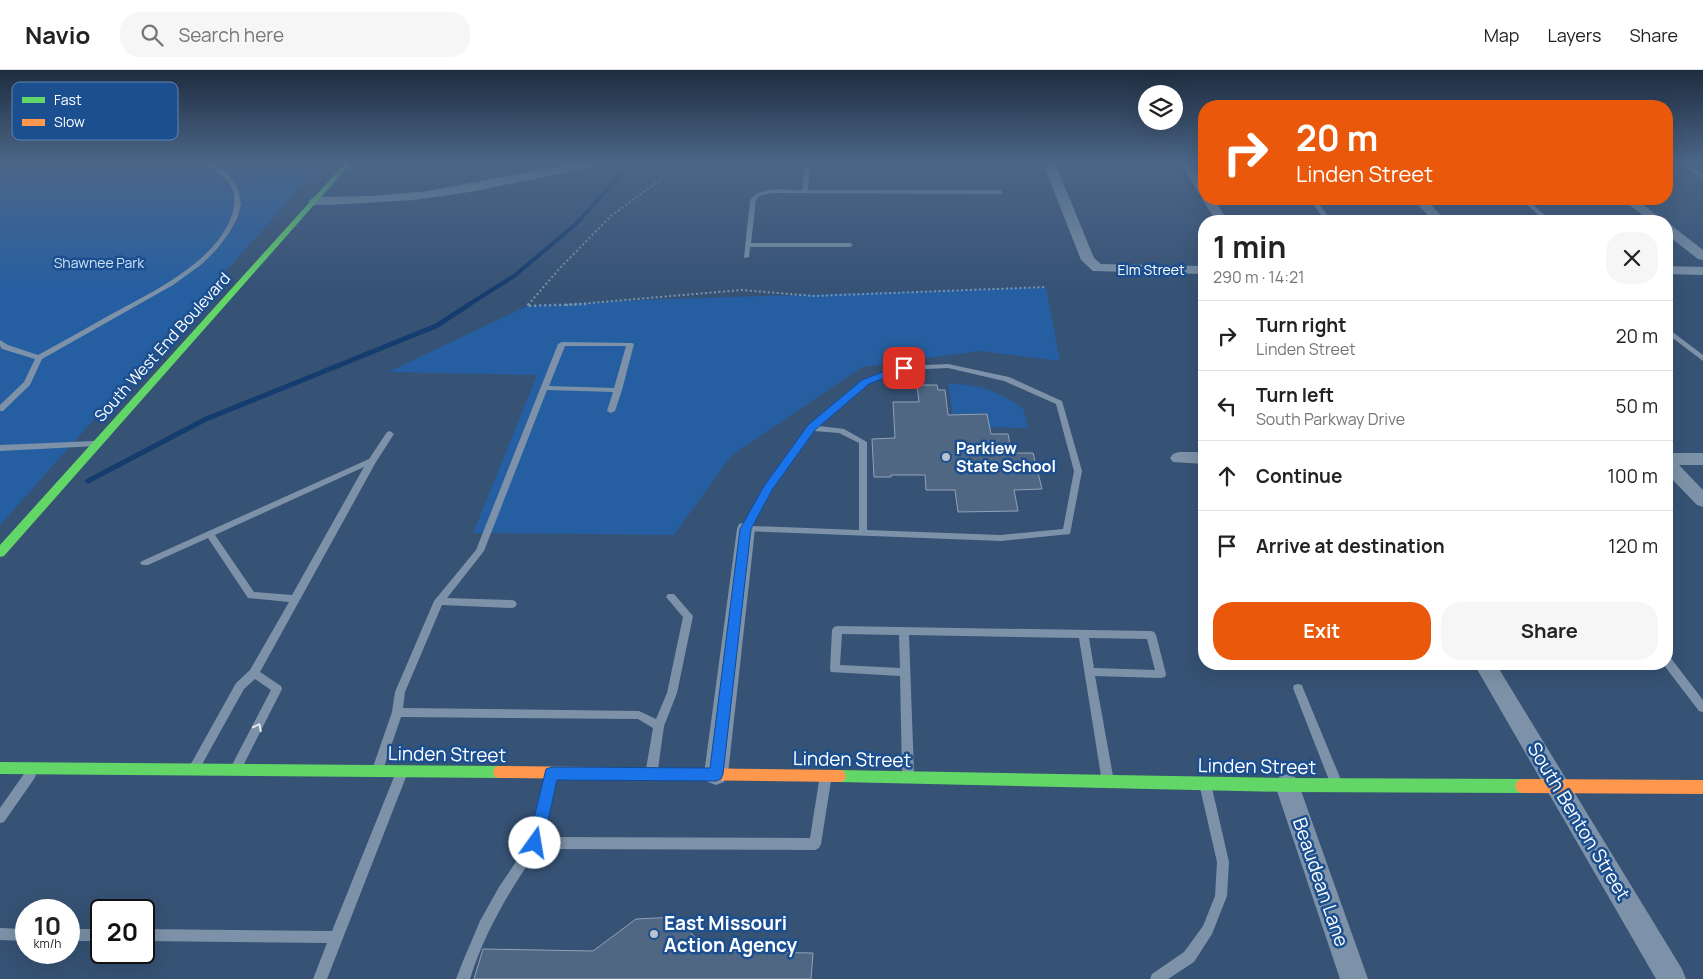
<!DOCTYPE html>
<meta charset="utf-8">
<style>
:root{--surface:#fff;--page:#f6f6f6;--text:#222;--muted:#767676;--line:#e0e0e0;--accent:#ea580c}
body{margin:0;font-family:Manrope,sans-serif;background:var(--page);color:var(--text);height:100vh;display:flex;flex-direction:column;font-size:19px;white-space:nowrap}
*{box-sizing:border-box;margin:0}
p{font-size:16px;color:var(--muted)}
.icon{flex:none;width:28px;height:28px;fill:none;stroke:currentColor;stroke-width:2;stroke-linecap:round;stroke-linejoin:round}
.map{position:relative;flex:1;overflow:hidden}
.drawer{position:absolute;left:1198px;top:145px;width:475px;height:455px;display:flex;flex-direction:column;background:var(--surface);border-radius:20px;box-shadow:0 5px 20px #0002}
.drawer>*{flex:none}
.hud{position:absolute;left:1198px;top:30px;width:475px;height:105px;border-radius:20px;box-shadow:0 5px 20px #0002;background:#ea580c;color:#fff;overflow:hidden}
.tools{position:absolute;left:1138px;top:15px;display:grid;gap:10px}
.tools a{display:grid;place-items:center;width:45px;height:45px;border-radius:50%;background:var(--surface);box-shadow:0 5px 20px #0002;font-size:25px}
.speed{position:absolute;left:15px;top:829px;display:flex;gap:10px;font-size:25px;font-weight:700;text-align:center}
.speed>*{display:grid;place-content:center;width:65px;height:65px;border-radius:50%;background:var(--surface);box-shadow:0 5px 20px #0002;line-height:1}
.speed small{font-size:12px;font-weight:400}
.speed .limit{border:2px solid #111;border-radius:8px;background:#fff;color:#111}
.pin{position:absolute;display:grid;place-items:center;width:42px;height:42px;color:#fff;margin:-21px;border-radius:10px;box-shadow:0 2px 8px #0006}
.me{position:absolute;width:55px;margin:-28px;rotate:13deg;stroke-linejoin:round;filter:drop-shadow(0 0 4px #0008)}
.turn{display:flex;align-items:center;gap:18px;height:105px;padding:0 15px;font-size:22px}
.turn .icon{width:65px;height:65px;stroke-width:2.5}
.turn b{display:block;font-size:35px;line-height:42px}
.round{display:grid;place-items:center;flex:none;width:52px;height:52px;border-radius:20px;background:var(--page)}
.head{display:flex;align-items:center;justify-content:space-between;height:85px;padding:0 15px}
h1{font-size:30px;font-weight:700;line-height:38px}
.cta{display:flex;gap:10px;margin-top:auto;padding:10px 15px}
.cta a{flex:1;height:58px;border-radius:20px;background:var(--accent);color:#fff;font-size:20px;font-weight:700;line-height:58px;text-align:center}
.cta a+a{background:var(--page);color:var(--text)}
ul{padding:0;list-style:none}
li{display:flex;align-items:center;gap:15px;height:70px;padding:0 15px;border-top:1px solid var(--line)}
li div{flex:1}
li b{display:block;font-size:19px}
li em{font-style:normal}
header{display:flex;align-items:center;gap:30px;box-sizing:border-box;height:70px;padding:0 25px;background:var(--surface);border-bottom:1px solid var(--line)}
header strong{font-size:24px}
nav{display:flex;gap:28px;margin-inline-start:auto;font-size:18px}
.search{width:350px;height:45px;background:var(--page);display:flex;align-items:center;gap:12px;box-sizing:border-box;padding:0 18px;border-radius:20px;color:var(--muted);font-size:19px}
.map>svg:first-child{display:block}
.green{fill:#265fa1}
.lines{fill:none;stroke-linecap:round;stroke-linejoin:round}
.stream-far1{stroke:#153c6e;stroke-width:4}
.stream{stroke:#153c6e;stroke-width:5}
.building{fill:#506783;stroke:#92a2b6}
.path-far1{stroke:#7d92a8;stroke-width:2;stroke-dasharray:2 2.5;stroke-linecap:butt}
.path{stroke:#7d92a8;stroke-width:2.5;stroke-dasharray:2 3;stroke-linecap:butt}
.lane{fill:#7d92a8;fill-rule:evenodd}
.street{fill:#7d92a8;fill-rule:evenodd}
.fast{fill:#63d668;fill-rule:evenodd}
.slow{fill:#ff974d;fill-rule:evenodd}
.oneway{stroke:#e5e9ee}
.route{fill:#1a73e8;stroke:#114b97}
.poi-dot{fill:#b9c2ce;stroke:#1b4f8f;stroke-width:2}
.labels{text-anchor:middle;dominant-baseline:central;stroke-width:5;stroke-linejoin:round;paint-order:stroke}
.far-park-label{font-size:14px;fill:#cfe3fa;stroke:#1b4f8f}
.far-street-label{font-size:14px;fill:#fff;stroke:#1b4f8f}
.street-label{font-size:16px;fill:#fff;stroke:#1b4f8f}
.poi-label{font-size:16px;font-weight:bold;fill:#fff;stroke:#1b4f8f;text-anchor:start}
.near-street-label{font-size:19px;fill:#fff;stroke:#1b4f8f}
.near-poi-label{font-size:19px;font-weight:bold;fill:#fff;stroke:#1b4f8f;text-anchor:start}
.key{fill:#1b4f8f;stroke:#5f84b1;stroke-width:1}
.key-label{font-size:14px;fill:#fff}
</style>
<header>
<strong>Navio</strong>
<div class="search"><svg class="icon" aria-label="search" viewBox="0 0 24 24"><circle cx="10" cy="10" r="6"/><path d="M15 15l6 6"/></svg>Search here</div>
<nav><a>Map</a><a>Layers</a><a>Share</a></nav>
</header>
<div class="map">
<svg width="1703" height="909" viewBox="0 0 1703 909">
<rect width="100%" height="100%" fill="#365274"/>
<!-- green -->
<path class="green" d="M0,93h322l-322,362z
M1046,217l14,74 -80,-10 -118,16 -131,89 -57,79 -201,-2 64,-158 -149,-3 139,-66 113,-6z
M948,314c31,0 50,7 75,24l5,20 -39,-1 -2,-14 -34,2z"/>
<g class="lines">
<!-- stream-far1 -->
<path class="stream-far1" d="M468,235l46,-29 61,-51 49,-54"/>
<!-- stream -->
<path class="stream" d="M88,411l118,-62 230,-93 34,-22"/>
</g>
<!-- building -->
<path class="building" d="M917,315h20l1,5h7l3,25 39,-1 4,20h17l4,19h21l9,36 -28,1 4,21 -60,1 -3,-22h-29l-1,-15h-34v2h-17l-2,-38 23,-1 -2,-36h26z
M677,847l30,34 106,2 -2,26h-337l9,-30 110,2 43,-32z"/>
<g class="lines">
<!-- path-far1 -->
<path class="path-far1" d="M528,235l31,-36 52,-53 49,-36 10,-17
M566,235l176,-15 72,6 232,-9"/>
<!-- path -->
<path class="path" d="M529,234l-2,2 61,-2"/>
<!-- lane -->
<path class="lane" d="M204,93h6l18,11 10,15 3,15 -4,15 -10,17 -11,14 -14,14 -29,21 -131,74 -12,26 -27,26h-3v-6l24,-23 11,-23 -33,-10 -2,-3v-6l8,5 30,10c24,-13 47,-26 70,-39 42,-23 112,-55 125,-105 2,-7 2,-16 -1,-23 -6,-12 -18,-17 -28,-25z
M805,93h5l-2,27h192l3,2 -3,2 -229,-1 -12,3 -3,4 -5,43h99l3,2 -3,2h-100l-1,10 -5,1 6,-58c12,-15 35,-10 52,-10z
M1679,93h6l18,12v4z
M1309,129h6l17,22h-6z
M1521,129h6l24,22h-6z
M1666,257l37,28v6l-37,-28z
M562,272l70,1 2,1 -12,46 -7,21 -4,2 -4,-2 6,-19 -66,-2 -63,161 -37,47 65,2 3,1 2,3 -2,3 -3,1 -70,-3 -37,87 -2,16 236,3 17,8 11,-26 16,-76 -17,-20 2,-3h6l19,22 -16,77 -13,33 -6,43 -2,3 -4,2 -4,-2 -2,-3 7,-41 -15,-9 -237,-2 -18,53 -4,2 -4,-2 -2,-3 19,-55 3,-20 39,-91 42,-51 82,-206zM565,276h61l-12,42 -65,-2z
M948,294l61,13 53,24 20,70 -12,63 -69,7 -258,-10 -1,-2 23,-43 44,-60 53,-46 42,-14zM948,298l56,13 52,23 18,67 -11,58 -62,6 -134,-5v-88l-23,-13 -25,-3 49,-42 37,-14zM814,361l25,2 20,10v87l-107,-4 20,-37z
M390,361l4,3 -18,28 -116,210 21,14 1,3 -40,79 -4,2 -4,-2 -2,-3 39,-75 -16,-11 -11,10 -44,79 -4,2 -4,-2 -2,-3 2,-3 44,-79 14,-13 39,-68 -41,-4 -40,-60 -60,27h-6l-2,-2 2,-2 227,-102 18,-27zM364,397l-72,128 -38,-3 -39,-57z
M94,371l3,1 1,2 -1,2 -97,5v-6z
M837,556l314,5 3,1 2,3 10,39 -1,3 -4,1 -66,-2 18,100 -2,4 -4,1 -4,-1 -2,-4 -22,-138 -170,-3 5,138 -2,4 -4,1 -4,-1 -2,-4 -2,-97 -69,-4 -1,-3 2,-39 2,-3zM842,564l57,1 1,33 -60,-3zM1089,568l58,1 8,31 -61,-2z
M1666,586l4,1 33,43v12l-4,-1 -36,-47h3z
M1298,614l4,1 1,3 38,92 -2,4 -4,1 -4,-1 -2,-4 -36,-92 1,-3z
M30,700l4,1 2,4 -2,4 -30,43 -4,1v-15l26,-37z
M551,701l4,1 2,4 -15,61 268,1 9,-57 2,-4 4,-1 4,1 2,4 -10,63 -2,4 -4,2 -277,-1c-28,41 -53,82 -68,130h-14l7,-18 17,-40 19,-34 31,-46 15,-65 2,-4z
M400,702l4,1 2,4 -79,202h-14l14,-36 -183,-2v-12l188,2 62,-154 2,-4z
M1206,713l4,1 2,4 17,74 -2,34 -15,38 -18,28 -26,17h-18l2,-5 32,-22 19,-26 12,-30 2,-34 -17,-74 2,-4z
M0,858l26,1v12l-26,-1z
M69,859h32v12h-32z"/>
<!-- street -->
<path class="street" d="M575,93h28l-6,3 -127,26 -56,8 -86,5h-14l-6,-4 6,-4 57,-1 57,-5z
M1043,93h12l39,95 7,6 103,2v8l-111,-3 -12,-11z
M1180,93h12l12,19v14l-4,-1z
M1204,126v3h10l14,22h-12l-14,-22z
M1413,129h13l20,22h-13z
M1622,129h14l28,22h-14z
M1666,154l5,1 32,25v10l-5,-1 -32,-25z
M1666,196l37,1v8l-37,-1z
M1179,382h25v12l-31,-2 -3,-4 3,-4z
M1666,383h37v12h-24l24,25v17l-6,-2 -31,-32z
M746,452l7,2 2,5 -27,245 -4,8 -8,3 -8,-3 -4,-8 33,-245 2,-5z
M1474,594h22l186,305 4,10h-30z
M1287,704l8,3 4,8 69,194h-28l-65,-194 4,-8z"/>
<!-- fast -->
<path class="fast" d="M345,93h6l-347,393 -4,1v-12z
M0,692l500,4 5,1 2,5 -2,5 -5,1 -500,-4z
M839,700l448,8 235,1 5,2 2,5 -2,5 -5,2 -235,-1 -448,-10 -5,-1 -2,-5 2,-5z"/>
<!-- slow -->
<path class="slow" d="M500,696l339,4 5,1 2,5 -2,5 -5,1 -339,-4 -5,-1 -2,-5 2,-5z
M1522,709l181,1v14l-181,-1 -5,-2 -2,-5 2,-5z"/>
</g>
<!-- one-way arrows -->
<defs><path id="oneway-chevron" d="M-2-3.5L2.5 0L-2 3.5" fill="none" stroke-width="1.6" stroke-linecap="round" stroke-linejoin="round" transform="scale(1.25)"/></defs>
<use class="oneway" href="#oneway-chevron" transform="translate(258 657) rotate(-63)"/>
<!-- sky -->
<linearGradient id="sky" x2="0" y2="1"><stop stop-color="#1e2d40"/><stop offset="0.42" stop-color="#4c6688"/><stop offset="1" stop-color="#4c6688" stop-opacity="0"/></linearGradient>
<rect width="1703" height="220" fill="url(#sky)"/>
<!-- route -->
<path class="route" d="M901,295h3l5,3 -40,16 -54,46 -43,60 -21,39 -28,245 -2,5 -5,2 -159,-1 -14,63 -2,5 -6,2 -5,-2 -2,-5 18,-74 6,-2 158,1 30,-239 24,-43 44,-61 54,-45z"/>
<!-- markers -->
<g class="poi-dot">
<circle cx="946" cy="387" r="5"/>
<circle cx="654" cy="864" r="5"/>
</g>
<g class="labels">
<!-- far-park labels -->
<g class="far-park-label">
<text x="99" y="192">Shawnee Park</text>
</g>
<!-- far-street labels -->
<g class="far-street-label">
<text x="1151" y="199">Elm Street</text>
</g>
<!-- street labels -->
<g class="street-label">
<text transform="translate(162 277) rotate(-48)">South West End Boulevard</text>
</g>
<!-- poi labels -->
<g class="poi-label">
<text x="956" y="378">Parkiew<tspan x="956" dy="18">State School</tspan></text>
</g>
<!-- near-street labels -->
<g class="near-street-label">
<text transform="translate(447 684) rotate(1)">Linden Street</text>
<text transform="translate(852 689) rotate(1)">Linden Street</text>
<text transform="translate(1257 696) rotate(1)">Linden Street</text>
<text transform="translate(1579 751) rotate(59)">South Benton Street</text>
<text transform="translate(1321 812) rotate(71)">Beaudean Lane</text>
</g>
<!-- near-poi labels -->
<g class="near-poi-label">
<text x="664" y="853">East Missouri<tspan x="664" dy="22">Action Agency</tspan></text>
</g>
</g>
<!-- legend -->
<rect x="12" y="12" width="166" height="58" rx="8" class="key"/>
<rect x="22" y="27" width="23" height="6" fill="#63d668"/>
<rect x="22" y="49" width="23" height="7" fill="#ff974d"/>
<g class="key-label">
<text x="54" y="35">Fast</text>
<text x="54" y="57">Slow</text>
</g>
</svg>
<div class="tools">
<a><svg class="icon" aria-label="layers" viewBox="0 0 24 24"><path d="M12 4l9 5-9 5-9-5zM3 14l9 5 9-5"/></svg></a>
</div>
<div class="speed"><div>10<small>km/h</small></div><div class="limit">20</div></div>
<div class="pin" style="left:904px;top:298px;background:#d93025"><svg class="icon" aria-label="arrive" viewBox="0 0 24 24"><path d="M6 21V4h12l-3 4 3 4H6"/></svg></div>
<svg class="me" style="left:535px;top:773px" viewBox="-20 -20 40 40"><circle r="19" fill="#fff"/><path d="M0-13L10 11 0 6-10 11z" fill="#1a73e8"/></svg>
<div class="hud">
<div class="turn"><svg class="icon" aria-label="right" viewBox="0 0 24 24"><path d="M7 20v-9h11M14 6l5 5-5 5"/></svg><div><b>20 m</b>Linden Street</div></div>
</div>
<section class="drawer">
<div class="head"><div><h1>1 min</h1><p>290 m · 14:21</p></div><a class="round"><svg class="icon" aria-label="close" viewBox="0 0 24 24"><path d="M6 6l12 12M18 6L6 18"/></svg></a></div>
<ul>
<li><svg class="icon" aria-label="right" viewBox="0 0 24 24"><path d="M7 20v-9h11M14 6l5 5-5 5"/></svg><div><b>Turn right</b><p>Linden Street</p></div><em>20 m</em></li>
<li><svg class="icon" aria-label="left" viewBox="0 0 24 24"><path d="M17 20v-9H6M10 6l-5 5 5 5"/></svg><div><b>Turn left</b><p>South Parkway Drive</p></div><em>50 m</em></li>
<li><svg class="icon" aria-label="ahead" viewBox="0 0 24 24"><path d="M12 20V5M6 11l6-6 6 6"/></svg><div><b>Continue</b></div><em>100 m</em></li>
<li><svg class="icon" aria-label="arrive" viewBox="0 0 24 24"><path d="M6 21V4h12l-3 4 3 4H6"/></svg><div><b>Arrive at destination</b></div><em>120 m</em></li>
</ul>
<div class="cta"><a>Exit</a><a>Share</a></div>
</section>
</div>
